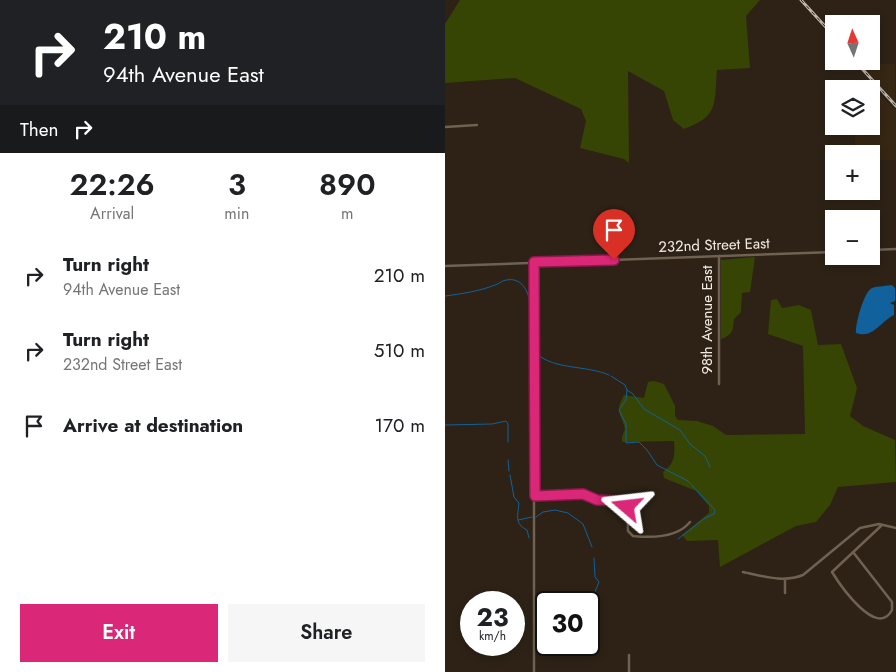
<!DOCTYPE html>
<meta charset="utf-8">
<style>
:root{--surface:#fff;--page:#f6f6f6;--text:#202124;--muted:#757577;--accent:#db2777}
body{margin:0;font-family:Jost,sans-serif;background:var(--page);color:var(--text);height:100vh;display:flex;flex-direction:column;font-size:19px;white-space:nowrap}
*{box-sizing:border-box;margin:0}
p{font-size:16px;color:var(--muted)}
.icon{flex:none;width:28px;height:28px;fill:none;stroke:currentColor;stroke-width:2;stroke-linecap:round;stroke-linejoin:round}
.map{position:relative;flex:1;overflow:hidden}
.details{display:flex;flex-direction:column;background:var(--surface);width:445px}
.details>*{flex:none}
.banner{background:#202124;color:#fff;overflow:hidden}
.needle{width:32px;rotate:357deg}
.controls{position:absolute;left:380px;top:15px;display:grid;gap:10px}
.controls a{display:grid;place-items:center;width:55px;height:55px;border-radius:0px;background:var(--surface);box-shadow:0 2px 8px #0003;font-size:25px}
.speed{position:absolute;left:15px;top:591px;display:flex;gap:10px;font-size:25px;font-weight:700;text-align:center}
.speed>*{display:grid;place-content:center;width:65px;height:65px;border-radius:50%;background:var(--surface);box-shadow:0 2px 8px #0003;line-height:1}
.speed small{font-size:12px;font-weight:400}
.speed .limit{border:2px solid #111;border-radius:8px;background:#fff;color:#111}
.pin{position:absolute;display:grid;place-items:center;width:42px;height:42px;color:#fff;margin:-51px -21px;border-radius:50% 50% 50% 0;rotate:-45deg;box-shadow:0 0 5px #0007}
.pin .icon{rotate:45deg}
.me{position:absolute;width:55px;margin:-28px;rotate:287deg;stroke-linejoin:round;filter:drop-shadow(0 0 4px #0008)}
.turn{display:flex;align-items:center;gap:18px;height:105px;padding:0 20px;font-size:22px}
.turn .icon{width:65px;height:65px;stroke-width:2.5}
.turn b{display:block;font-size:35px;line-height:42px}
.then{display:flex;align-items:center;height:48px;padding:0 20px;background:#0003;gap:10px;font-size:19px}
.eta{display:flex;justify-content:space-evenly;align-items:center;height:85px;text-align:center}
.eta b{font-size:30px;font-weight:600;line-height:35px}
.primary-button{display:flex;gap:10px;margin-top:auto;padding:10px 20px}
.primary-button a{flex:1;height:58px;border-radius:0px;background:var(--accent);color:#fff;font-size:20px;font-weight:600;line-height:58px;text-align:center}
.primary-button a+a{background:var(--page);color:var(--text)}
ul{padding:0;list-style:none}
li{display:flex;align-items:center;gap:15px;height:75px;padding:0 20px}
li div{flex:1}
li b{display:block;font-size:19px}
li em{font-style:normal}
main{display:flex;flex:1;min-height:0}
.map>svg:first-child{display:block}
.built{fill:#362614}
.green{fill:#364503}
.water{fill:#11629c}
.lines{fill:none;stroke-linecap:round;stroke-linejoin:round}
.stream{stroke:#11629c;stroke-width:1}
.minor{stroke:#6f6253;stroke-width:2.5}
.rail-casing{stroke:#c0b7ad;stroke-width:3}
.rail{stroke:#2d2215;stroke-width:1;stroke-dasharray:4;stroke-linecap:butt}
.route-casing{stroke:#8e194d;stroke-width:12}
.route{stroke:#db2777;stroke-width:9}
.labels{text-anchor:middle;dominant-baseline:central;stroke-width:4;stroke-linejoin:round;paint-order:stroke}
.street-label{font-size:15px;fill:#f4ece3;stroke:#2d2215}
</style>
<main>
<section class="details">
<div class="banner">
<div class="turn"><svg class="icon" aria-label="right" viewBox="0 0 24 24"><path d="M7 20v-9h11M14 6l5 5-5 5"/></svg><div><b>210 m</b>94th Avenue East</div></div>
<div class="then">Then<svg class="icon" aria-label="right" viewBox="0 0 24 24"><path d="M7 20v-9h11M14 6l5 5-5 5"/></svg></div>
</div>
<div class="eta">
<div><b>22:26</b><p>Arrival</p></div>
<div><b>3</b><p>min</p></div>
<div><b>890</b><p>m</p></div>
</div>
<ul>
<li><svg class="icon" aria-label="right" viewBox="0 0 24 24"><path d="M7 20v-9h11M14 6l5 5-5 5"/></svg><div><b>Turn right</b><p>94th Avenue East</p></div><em>210 m</em></li>
<li><svg class="icon" aria-label="right" viewBox="0 0 24 24"><path d="M7 20v-9h11M14 6l5 5-5 5"/></svg><div><b>Turn right</b><p>232nd Street East</p></div><em>510 m</em></li>
<li><svg class="icon" aria-label="arrive" viewBox="0 0 24 24"><path d="M6 21V4h12l-3 4 3 4H6"/></svg><div><b>Arrive at destination</b></div><em>170 m</em></li>
</ul>
<div class="primary-button"><a>Exit</a><a>Share</a></div>
</section>
<div class="map">
<svg width="451" height="672" viewBox="0 0 451 672">
<rect width="100%" height="100%" fill="#2d2215"/>
<!-- built -->
<path class="built" d="M414,64h36v39z
M431,92l20,18v50h-25v-6h-15l-2,-28h17v-31z"/>
<!-- green -->
<path class="green" d="M15,0h300l-14,16 4,52 -33,2c-3,33 3,46 -33,59l-11,-9 -9,-29 -36,-20 1,92 -5,-4 -44,-11 6,-27 -5,-12 -66,-31 -70,5v-59z
M310,257l-5,35 -8,1 -1,19 -7,7c-1,11 -1,16 -13,20v-79z
M332,299l5,9 17,-3 12,5 7,35 23,-1 16,44 -7,28 13,10 32,14 1,42 -58,5 -8,18 -14,17 -20,4 -76,41 -2,-27 -31,1 -5,-6 27,-22v-7l-13,-15 -32,-13 -1,-6c12,-9 12,-17 11,-31l-52,1v-5l3,-8c-4,-16 -11,-16 -1,-34l20,3 4,-16 6,-1 10,3 11,22v10l3,4 19,1 16,5 13,9 79,-1 -2,-88 -35,-12 3,-34z"/>
<!-- water -->
<path class="water" d="M447,285l3,3v13l-5,2 4,2v10c-14,7 -21,24 -38,18 -1,-8 8,-42 16,-45 6,-2 15,-2 20,-3z"/>
<g class="lines">
<!-- stream -->
<path class="stream" d="M0,296c16,-2 35,-5 50,-11 4,-1 6,-4 11,-5 31,-6 26,50 26,70
M92,354c18,16 49,11 72,21
M166,376l14,9 2,5 6,4 11,15 36,21 10,14 15,12 5,11
M182,390l-1,10 -7,10 7,14v19l13,-1 8,8 10,15 31,16 27,29 -1,4 -9,4 -27,21
M0,425l47,-1 14,-3 2,3v18
M63,460l1,11
M65,475l4,22 5,6c-1,12 -5,21 8,27l2,8
M91,517l7,-5 12,-2 13,3 15,11 9,23
M73,520l14,-3
M147,599l7,-17 -4,-5 -1,-19"/>
<!-- minor -->
<path class="minor" d="M0,127l32,-2
M426,250l25,-1
M0,266l389,-14
M274,384v-128
M89,497l49,-2 14,5 26,1 4,6 1,24 5,5c19,2 44,2 57,-14
M408,552l39,50v8c-15,29 -52,-25 -60,-38l50,-47
M298,572c20,4 40,11 60,3l57,-47 19,-4 17,4
M340,579v14
M184,655v17
M89,672v-410"/>
<defs>
<path id="rail" d="M356,0l33,36
M410,61l41,45"/>
</defs>
<!-- rail casing -->
<use href="#rail" class="rail-casing"/>
<!-- rail -->
<use href="#rail" class="rail"/>
</g>
<g class="lines">
<defs>
<path id="route" d="M169,260l-80,2 1,234 48,-2 14,6 24,1 6,6"/>
</defs>
<!-- route casing -->
<use href="#route" class="route-casing"/>
<!-- route -->
<use href="#route" class="route"/>
</g>
<g class="labels">
<!-- street labels -->
<g class="street-label">
<text transform="translate(269 245) rotate(-2)">232nd Street East</text>
<text transform="translate(262 320) rotate(-90)">98th Avenue East</text>
</g>
</g>
</svg>
<div class="controls">
<a><svg class="needle" viewBox="-14 -14 28 28"><path d="M0-13l5 13h-10z" fill="#e53935"/><path d="M0 13l5-13h-10z" fill="#757577"/></svg></a>
<a><svg class="icon" aria-label="layers" viewBox="0 0 24 24"><path d="M12 4l9 5-9 5-9-5zM3 14l9 5 9-5"/></svg></a>
<a>+</a>
<a>−</a>
</div>
<div class="speed"><div>23<small>km/h</small></div><div class="limit">30</div></div>
<div class="pin" style="left:169px;top:260px;background:#d93025"><svg class="icon" aria-label="arrive" viewBox="0 0 24 24"><path d="M6 21V4h12l-3 4 3 4H6"/></svg></div>
<svg class="me" style="left:182px;top:507px" viewBox="-20 -20 40 40"><path d="M0-17L14 15 0 8-14 15z" fill="#db2777" stroke="#fff" stroke-width="4"/></svg>
</div>
</main>
